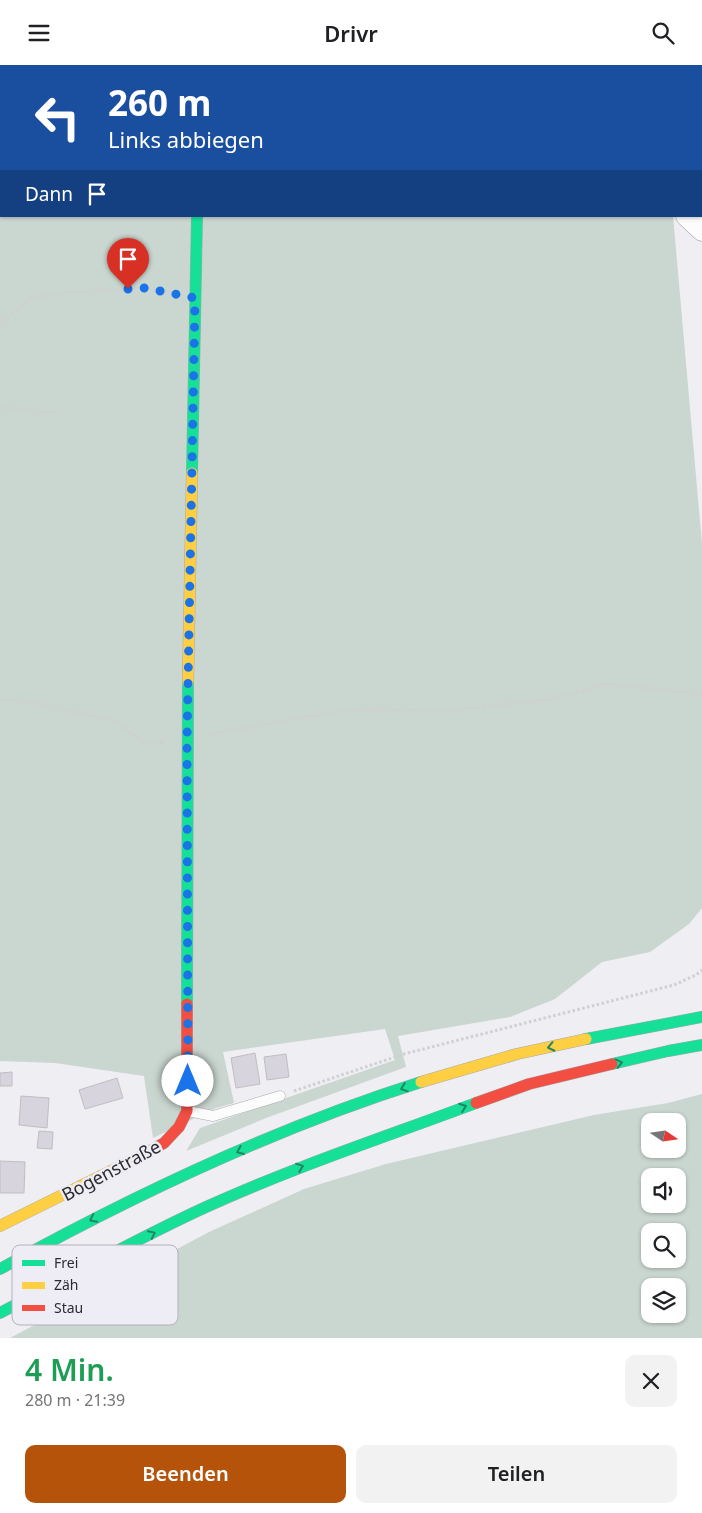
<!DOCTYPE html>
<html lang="de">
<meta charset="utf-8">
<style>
:root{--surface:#fff;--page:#f2f2f2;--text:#202124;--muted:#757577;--accent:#b45309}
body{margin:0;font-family:"Noto Sans",sans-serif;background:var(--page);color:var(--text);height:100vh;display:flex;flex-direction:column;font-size:19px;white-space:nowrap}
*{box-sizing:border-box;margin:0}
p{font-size:16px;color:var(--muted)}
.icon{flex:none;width:28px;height:28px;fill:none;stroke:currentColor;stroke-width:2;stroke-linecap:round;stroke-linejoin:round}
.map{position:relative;height:1273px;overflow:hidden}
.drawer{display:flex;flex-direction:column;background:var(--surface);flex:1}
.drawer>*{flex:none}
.guide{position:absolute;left:0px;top:0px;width:702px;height:152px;box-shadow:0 1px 4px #0004;background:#1a4fa0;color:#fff;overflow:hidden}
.needle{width:32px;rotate:103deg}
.buttons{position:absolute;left:641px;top:1048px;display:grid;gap:10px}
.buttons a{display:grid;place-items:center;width:45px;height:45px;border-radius:10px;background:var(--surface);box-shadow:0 1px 4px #0004;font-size:25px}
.pin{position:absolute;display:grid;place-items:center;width:42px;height:42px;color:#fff;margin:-51px -21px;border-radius:50% 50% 50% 0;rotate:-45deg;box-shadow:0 0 5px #0007}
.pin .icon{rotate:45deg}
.me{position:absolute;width:55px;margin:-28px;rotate:0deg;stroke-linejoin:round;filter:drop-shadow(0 0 4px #0008)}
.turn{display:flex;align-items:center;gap:18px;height:105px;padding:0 25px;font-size:22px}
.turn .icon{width:65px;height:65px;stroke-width:2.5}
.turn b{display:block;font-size:35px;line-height:42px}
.then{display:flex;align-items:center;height:48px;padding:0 25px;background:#0003;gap:10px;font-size:19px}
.round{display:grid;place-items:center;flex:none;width:52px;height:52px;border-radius:10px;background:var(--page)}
.headline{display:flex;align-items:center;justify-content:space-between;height:85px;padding:0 25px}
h1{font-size:30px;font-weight:600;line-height:38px;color:#1e9e55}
.button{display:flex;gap:10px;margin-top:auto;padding:10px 25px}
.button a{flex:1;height:58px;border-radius:10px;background:var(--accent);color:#fff;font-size:20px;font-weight:600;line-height:58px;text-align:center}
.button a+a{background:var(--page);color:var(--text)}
header{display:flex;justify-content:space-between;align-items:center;height:65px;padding:0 25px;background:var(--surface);font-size:22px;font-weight:600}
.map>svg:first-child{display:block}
.green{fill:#cad6d0;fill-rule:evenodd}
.building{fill:#d7d4dd;stroke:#bfbec1}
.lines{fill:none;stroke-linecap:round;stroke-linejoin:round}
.lane-casing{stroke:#a9a8ac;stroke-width:11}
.street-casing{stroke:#a9a8ac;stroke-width:21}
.fast-casing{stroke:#a9a8ac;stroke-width:12}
.slow-casing{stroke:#a9a8ac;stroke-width:12}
.jam-casing{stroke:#a9a8ac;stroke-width:12}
.path{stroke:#d0cfd1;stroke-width:3;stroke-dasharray:2.5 2.5;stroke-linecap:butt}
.lane{stroke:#fdfcfd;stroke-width:10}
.street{stroke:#fdfcfd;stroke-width:20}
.fast{stroke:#16e098;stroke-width:11}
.slow{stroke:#ffcf43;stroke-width:11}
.jam{stroke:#f24e42;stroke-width:11}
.oneway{stroke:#218663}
.route{stroke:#1a73e8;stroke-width:9;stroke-dasharray:0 16.2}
.labels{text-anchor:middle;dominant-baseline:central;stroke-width:5;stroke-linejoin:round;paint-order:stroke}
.street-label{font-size:18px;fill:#2c2b2e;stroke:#eeecf4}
.key{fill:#eeecf4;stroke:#b4b2b9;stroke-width:1}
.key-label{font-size:14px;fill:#2c2b2e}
</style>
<header><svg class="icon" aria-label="menu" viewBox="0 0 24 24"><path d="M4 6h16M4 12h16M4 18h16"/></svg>Drivr<svg class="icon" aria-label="search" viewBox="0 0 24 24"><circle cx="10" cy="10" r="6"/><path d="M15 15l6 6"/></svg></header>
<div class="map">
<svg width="702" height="1273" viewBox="0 0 702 1273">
<rect width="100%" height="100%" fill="#efeef2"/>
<!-- green -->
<path class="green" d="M0,0h660v1h-659v150h672l29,328v364l-13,16 -39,28 -48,10 -47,37 -45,18 -112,19 8,31 -140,51 -80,33 14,-23 195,-68 -10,-31 -162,23 11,51 -18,5 -63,30 -9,-62 -89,-13 -55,-2z
M702,1029v244h-692l199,-106 95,-43 82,-25 208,-49 74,-12zM650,1056h28v28h-28zM650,1111h28v28h-28zM650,1166h28v28h-28zM650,1221h28v28h-28z"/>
<!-- building -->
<path class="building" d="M255,988l5,31 -24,4 -5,-30z
M286,989l3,23 -22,3 -3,-23z
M12,1007v14h-12v-13z
M117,1013l6,20 -38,11 -6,-19z
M21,1031l28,2 -2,30 -28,-3z
M39,1066l14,1 -1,17 -15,-1z
M0,1096l25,1 -1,31h-24z"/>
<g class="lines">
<defs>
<path id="lane" d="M188,1046l25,5 67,-20"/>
<path id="street" d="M701,4l1,-1
M701,124h1
M0,127h1
M686,151l16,15"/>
<path id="fast" d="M192,408l5,-257
M187,939l1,-322
M586,974l116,-22
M612,999l56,-13 34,-6
M0,1204c134,-74 275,-141 421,-187
M0,1248c68,-36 136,-74 206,-106 88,-40 179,-70 270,-104"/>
<path id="slow" d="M188,617l4,-209
M421,1017l96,-28 69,-15
M0,1161l143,-71"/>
<path id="jam" d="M476,1038l53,-19 83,-20
M143,1090l21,-12 15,-16 8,-16v-107"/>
</defs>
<!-- lane casing -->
<use href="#lane" class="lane-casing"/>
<!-- street casing -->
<use href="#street" class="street-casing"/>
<!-- fast casing -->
<use href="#fast" class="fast-casing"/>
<!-- slow casing -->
<use href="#slow" class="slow-casing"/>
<!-- jam casing -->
<use href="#jam" class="jam-casing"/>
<!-- path -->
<path class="path" d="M218,1v-1
M0,259l30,-26 46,-6 69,-4 28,5
M0,342l55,6
M0,634l30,3 87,19 26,22 22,-1
M210,669l100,-18 48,-7 99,1 94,-11 56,-15 95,10
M294,1026l110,-37 270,-69 22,-10 6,-5"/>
<!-- lane -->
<use href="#lane" class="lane"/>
<!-- street -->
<use href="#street" class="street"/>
<!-- fast -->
<use href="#fast" class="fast"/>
<!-- slow -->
<use href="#slow" class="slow"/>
<!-- jam -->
<use href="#jam" class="jam"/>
</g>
<!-- one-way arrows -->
<defs><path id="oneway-chevron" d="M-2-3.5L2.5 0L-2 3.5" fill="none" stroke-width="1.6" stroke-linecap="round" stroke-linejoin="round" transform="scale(1.25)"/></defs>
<g class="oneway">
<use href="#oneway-chevron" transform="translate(551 982) rotate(168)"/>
<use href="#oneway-chevron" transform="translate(619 998) rotate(-13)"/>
<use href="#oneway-chevron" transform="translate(404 1023) rotate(161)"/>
<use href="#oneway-chevron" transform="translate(463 1042) rotate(-20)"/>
<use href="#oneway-chevron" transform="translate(240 1086) rotate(157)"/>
<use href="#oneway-chevron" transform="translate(300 1102) rotate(-21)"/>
<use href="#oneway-chevron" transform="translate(93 1154) rotate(153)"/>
<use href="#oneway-chevron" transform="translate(152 1169) rotate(-26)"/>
</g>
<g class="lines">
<!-- route -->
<path class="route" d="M128,224l17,-1 50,10 -8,443 1,340"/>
</g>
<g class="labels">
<!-- street labels -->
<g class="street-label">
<text transform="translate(111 1105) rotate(-28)">Bogenstraße</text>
</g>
</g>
<!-- legend -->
<rect x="12" y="1180" width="166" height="80" rx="8" class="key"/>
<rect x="22" y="1195" width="23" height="6" fill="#16e098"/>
<rect x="22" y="1217" width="23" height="7" fill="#ffcf43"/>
<rect x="22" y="1240" width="23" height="6" fill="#f24e42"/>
<g class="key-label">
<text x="54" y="1203">Frei</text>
<text x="54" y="1225">Zäh</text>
<text x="54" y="1248">Stau</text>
</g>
</svg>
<div class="buttons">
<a><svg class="needle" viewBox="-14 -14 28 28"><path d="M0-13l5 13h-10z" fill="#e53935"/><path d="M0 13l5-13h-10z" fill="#757577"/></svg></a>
<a><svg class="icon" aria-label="sound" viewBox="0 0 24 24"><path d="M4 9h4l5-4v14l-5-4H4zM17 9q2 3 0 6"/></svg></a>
<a><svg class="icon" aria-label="search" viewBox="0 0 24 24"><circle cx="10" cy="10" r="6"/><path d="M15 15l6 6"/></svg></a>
<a><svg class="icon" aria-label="layers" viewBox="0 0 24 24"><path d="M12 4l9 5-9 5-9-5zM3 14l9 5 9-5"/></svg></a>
</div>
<div class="pin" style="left:128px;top:224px;background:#d93025"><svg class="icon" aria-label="arrive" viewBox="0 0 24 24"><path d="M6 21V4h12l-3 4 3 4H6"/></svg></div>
<svg class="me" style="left:188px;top:1016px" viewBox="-20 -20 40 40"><circle r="19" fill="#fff"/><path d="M0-13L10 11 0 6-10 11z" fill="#1a73e8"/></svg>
<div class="guide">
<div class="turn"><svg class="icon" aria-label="left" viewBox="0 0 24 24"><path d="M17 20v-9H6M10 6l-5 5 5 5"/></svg><div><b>260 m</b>Links abbiegen</div></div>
<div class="then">Dann<svg class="icon" aria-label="arrive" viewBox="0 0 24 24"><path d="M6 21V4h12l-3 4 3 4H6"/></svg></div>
</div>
</div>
<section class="drawer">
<div class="headline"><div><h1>4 Min.</h1><p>280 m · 21:39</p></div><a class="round"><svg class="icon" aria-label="close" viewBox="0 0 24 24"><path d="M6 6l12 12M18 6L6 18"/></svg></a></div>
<div class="button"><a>Beenden</a><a>Teilen</a></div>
</section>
